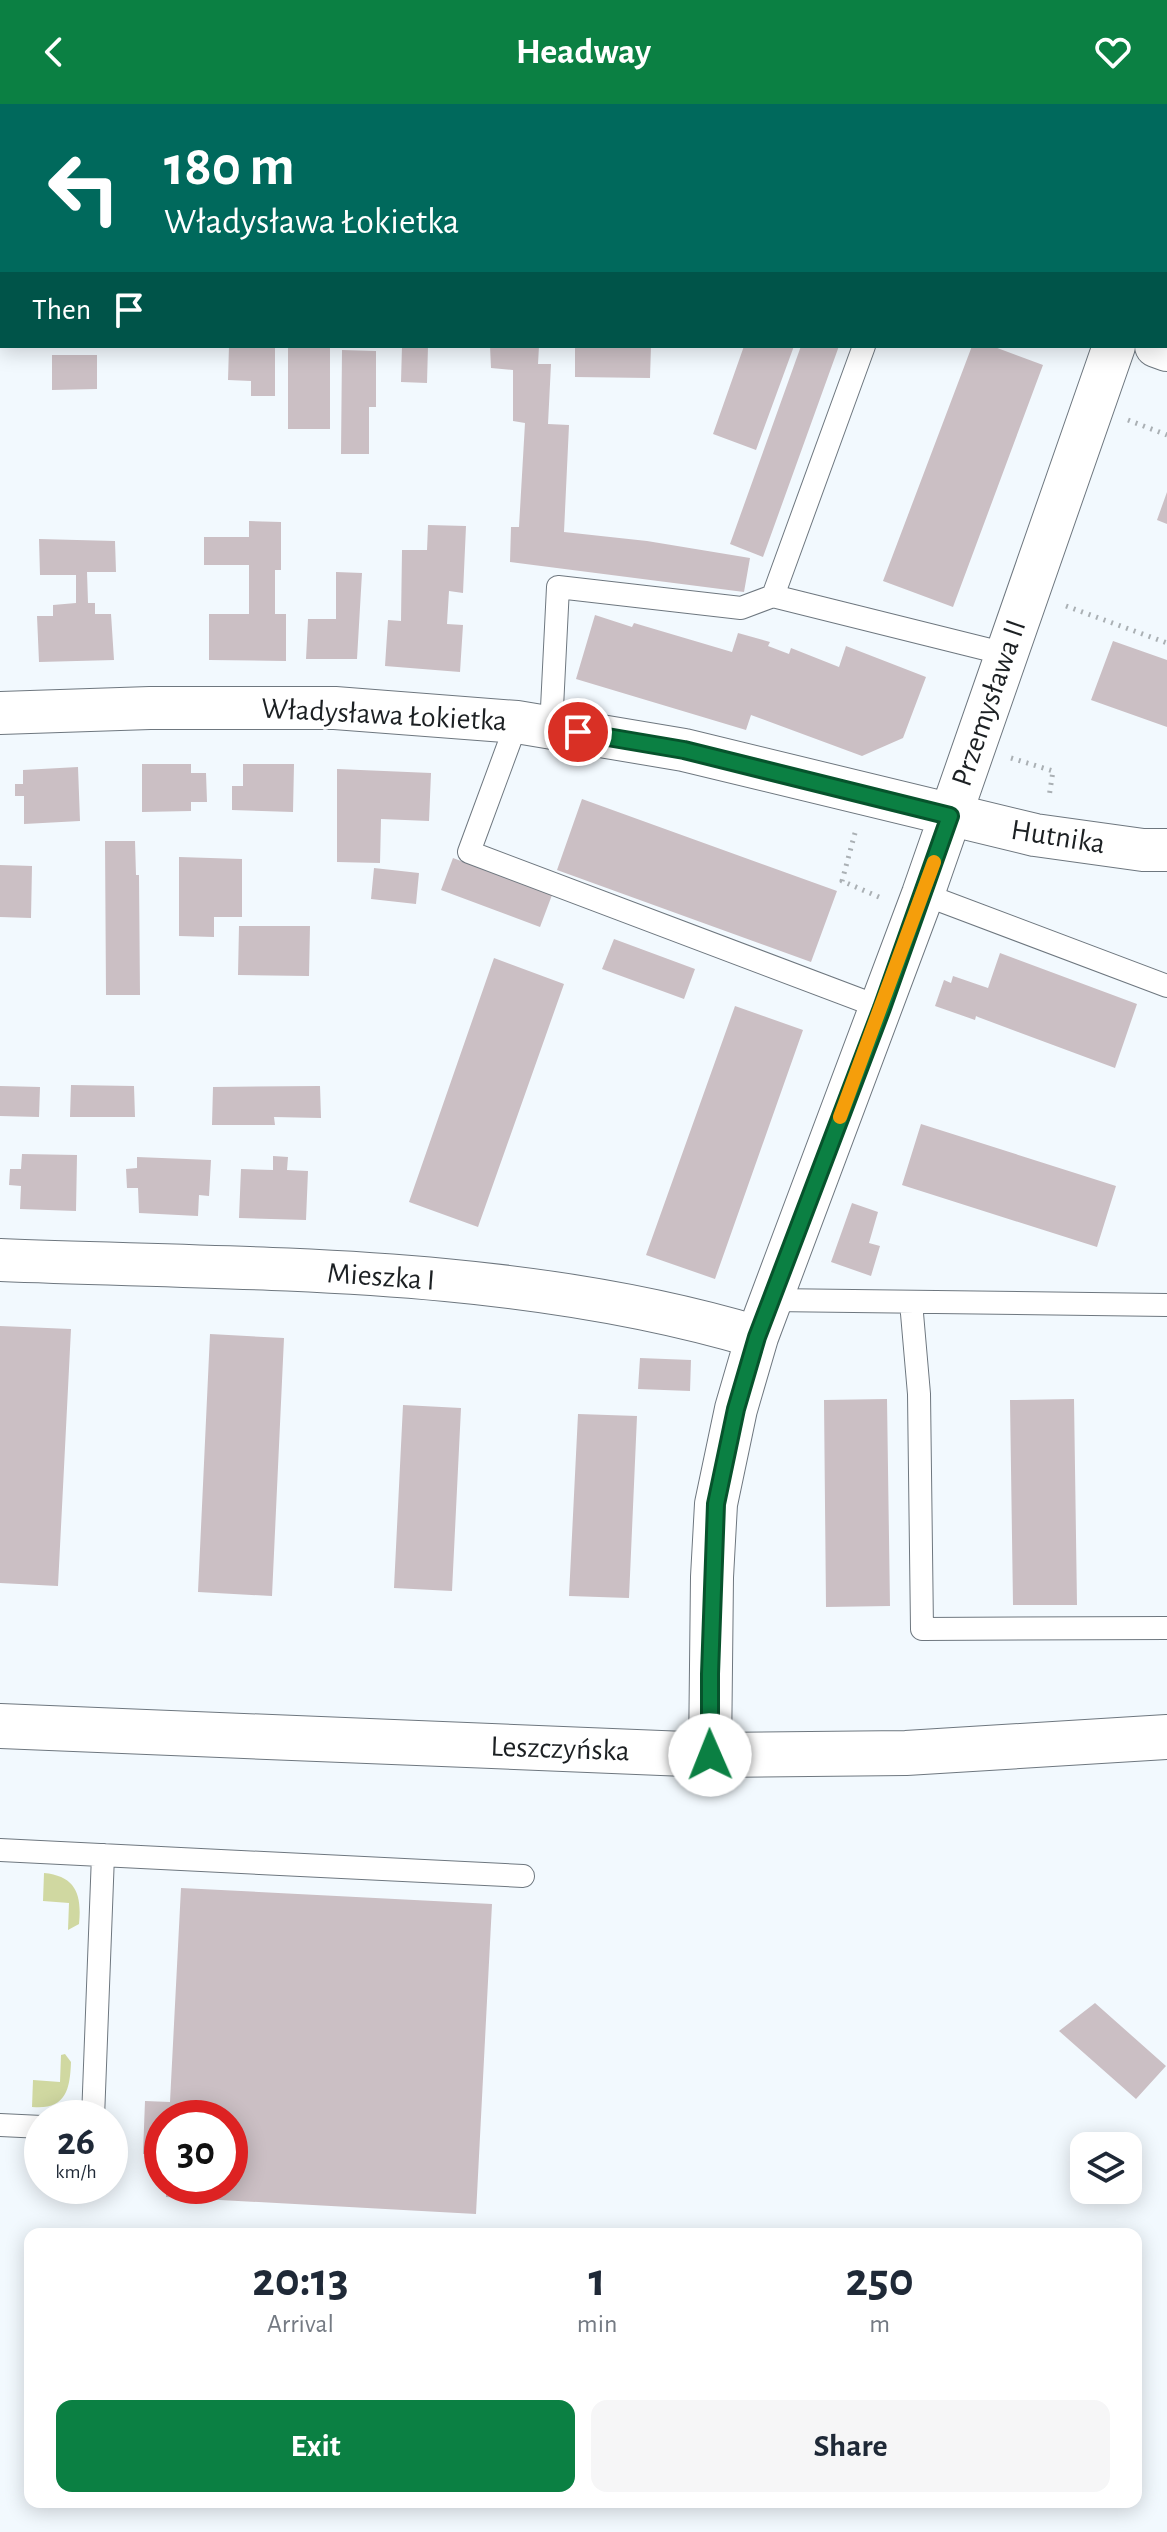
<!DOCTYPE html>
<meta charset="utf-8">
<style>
:root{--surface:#fff;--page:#f6f6f7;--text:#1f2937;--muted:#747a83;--accent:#0b8043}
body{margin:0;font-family:"Alegreya Sans",sans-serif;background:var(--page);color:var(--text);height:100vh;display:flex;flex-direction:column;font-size:30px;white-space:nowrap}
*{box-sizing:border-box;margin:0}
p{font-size:26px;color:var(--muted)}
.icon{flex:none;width:44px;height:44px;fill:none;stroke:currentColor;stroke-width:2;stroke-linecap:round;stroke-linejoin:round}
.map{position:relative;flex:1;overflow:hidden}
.details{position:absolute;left:24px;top:2124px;width:1118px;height:280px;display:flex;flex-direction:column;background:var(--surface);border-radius:16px;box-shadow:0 4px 20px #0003}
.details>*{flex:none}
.banner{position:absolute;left:0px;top:0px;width:1168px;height:244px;box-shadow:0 4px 20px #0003;background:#00695c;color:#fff;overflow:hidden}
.buttons{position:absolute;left:1070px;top:2028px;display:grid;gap:16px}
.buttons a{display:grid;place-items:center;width:72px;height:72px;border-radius:16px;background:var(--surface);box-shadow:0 4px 20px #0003;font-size:40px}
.speed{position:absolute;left:24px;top:1996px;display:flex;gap:16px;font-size:40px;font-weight:700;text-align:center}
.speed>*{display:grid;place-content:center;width:104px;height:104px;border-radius:50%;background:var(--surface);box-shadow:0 4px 20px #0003;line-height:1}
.speed small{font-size:20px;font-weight:400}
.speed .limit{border:12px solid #d22;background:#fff;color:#111}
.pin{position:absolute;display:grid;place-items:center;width:68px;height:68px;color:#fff;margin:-34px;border:4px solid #fff;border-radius:50%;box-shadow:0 2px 8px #0007}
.me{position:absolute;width:88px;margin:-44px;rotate:359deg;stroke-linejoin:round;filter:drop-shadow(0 0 6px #0008)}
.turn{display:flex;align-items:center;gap:28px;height:168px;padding:0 32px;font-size:36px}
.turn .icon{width:104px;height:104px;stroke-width:2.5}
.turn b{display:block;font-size:56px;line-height:68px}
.then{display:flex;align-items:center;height:76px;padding:0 32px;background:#0003;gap:16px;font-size:30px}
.eta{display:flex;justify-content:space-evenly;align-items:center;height:136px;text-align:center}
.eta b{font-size:48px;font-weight:700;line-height:56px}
.button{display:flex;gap:16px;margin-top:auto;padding:16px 32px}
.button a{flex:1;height:92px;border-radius:16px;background:var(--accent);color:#fff;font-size:32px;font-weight:700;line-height:92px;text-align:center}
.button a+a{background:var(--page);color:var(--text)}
header{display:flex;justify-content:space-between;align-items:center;height:104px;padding:0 32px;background:var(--accent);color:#fff;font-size:36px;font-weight:700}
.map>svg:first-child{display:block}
.green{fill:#d0d8a1}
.building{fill:#cbbfc4}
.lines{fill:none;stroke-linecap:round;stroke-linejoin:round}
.service-casing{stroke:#6e777f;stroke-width:24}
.minor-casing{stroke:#6e777f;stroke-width:44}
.tertiary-casing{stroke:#6e777f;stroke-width:46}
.path{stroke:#aab0b4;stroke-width:5;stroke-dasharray:2 6;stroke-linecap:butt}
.service{stroke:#fff;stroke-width:22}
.minor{stroke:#fff;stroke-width:42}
.tertiary{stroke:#fff;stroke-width:44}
.route-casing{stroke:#07532c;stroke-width:20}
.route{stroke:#0b8043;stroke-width:14}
.slow{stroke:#f59e0b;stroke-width:14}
.labels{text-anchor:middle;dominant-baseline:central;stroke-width:6;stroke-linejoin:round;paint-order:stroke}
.street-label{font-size:30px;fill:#1c2023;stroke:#fff}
</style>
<header><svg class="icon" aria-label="back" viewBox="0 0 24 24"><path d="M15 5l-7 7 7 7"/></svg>Headway<svg class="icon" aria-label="heart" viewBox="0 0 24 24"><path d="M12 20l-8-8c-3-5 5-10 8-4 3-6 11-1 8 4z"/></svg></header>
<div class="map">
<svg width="1167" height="2428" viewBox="0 0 1167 2428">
<rect width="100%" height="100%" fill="#f2f9fe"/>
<!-- green -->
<path class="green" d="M44,1769c32,3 38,22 35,51l-11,6 1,-27 -26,-2z
M65,1950l6,8c-1,29 -6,48 -39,45l1,-27 27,2 1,-27z"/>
<!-- building -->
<path class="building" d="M229,242h46v50h-24v-15l-23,-1z
M288,242h42v83h-42z
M402,242h26l-1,37 -26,-1z
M490,242h49l-1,18h13l-3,60 21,1 -5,107 83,9 103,17 -6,34 -234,-30 1,-35h8l6,-104 -12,-2v-51l-22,-2z
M575,242h76l-1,32 -75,-1z
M744,242h50l-38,104 -43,-16z
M801,242h38l-76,211 -33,-13z
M972,242h20l51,19 -90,242 -70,-26z
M342,246l34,1v56h-7v47h-28z
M52,251h45v34l-45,1z
M1167,388v32l-10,-4z
M249,417l32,1v48h-6v44h11v47l-77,-1v-46h40v-49h-45v-28h45z
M428,421l38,1 -3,67 -14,-2 -2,33 16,1 -3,47 -75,-6 3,-46 13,1 1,-71h25z
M39,435l76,2 1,31h-29l1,31h7v11h16l3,46 -75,2 -2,-46h16v-11l23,-2v-28h-36z
M336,468l26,1 -5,86h-51l2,-40h28z
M595,511l37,12 2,-4 98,29 6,-19 32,9 -2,4 21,8 2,-6 48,19 7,-21 80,31 -23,61 -41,18 -111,-41 -5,15 -170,-51z
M1113,537l54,19v67l-76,-27z
M142,660h49v9h15l1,29h-16v9l-49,1z
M243,660h51l-1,48 -61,-2v-24h11z
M78,663l2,54 -56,3v-28h-9v-12h8v-14z
M337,665l94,4 -2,48 -48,-2 -1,44 -43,-1z
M582,695l255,92 -26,71 -254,-92z
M105,737h30l1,34h3l1,120h-34z
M179,753l63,2v58h-28v20l-35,-1z
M453,754l99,37 -12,32 -99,-37z
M0,761l32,1 -1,52 -31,-1z
M374,764l45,5 -3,31 -45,-5z
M239,822h71l-1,50 -71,-1z
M614,835l81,30 -11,30 -82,-30z
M1000,849l137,51 -22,64 -137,-51 -2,-1 -1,4 -40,-14 9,-26 7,3 2,-7 35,12z
M494,854l70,26 -86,243 -69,-25z
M735,902l68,24 -88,249 -69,-24z
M71,981l63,1 1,31h-65z
M0,982l40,1 -1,30 -39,-1z
M320,982l1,32 -47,-1 1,8h-63l1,-38z
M921,1020l195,62 -19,61 -195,-62z
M22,1050l55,1 -1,56 -56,-2 1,-23 -12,-1 1,-16h11z
M273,1052l15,1 -1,13 21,1 -2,49 -67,-2 2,-49 32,1z
M137,1053l74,3 -2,36 -10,-1 -1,21 -59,-3 -1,-25h-11l-1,-19 11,-1z
M852,1099l26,9 -9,31 11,3 -9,30 -40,-14z
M0,1222l71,3 -13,257 -58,-3z
M210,1230l74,4 -12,258 -74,-4z
M640,1254l51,2 -1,31 -52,-2z
M887,1295l3,207 -64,1 -2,-207z
M1074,1295l3,206h-64l-3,-205z
M403,1301l58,3 -9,183 -58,-3z
M578,1310l59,2 -8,182 -60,-2z
M181,1784l311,16 -16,310 -310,-17v-11h64v-68h-68v37l-19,-1 2,-53 25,1z
M1095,1899l71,63 -30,33 -77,-68z"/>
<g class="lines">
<defs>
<path id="service" d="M773,492l91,-250
M517,618l-48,130 413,156
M551,624l7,-141 183,21 32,-12 233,58
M923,790l244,92
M771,1196l396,5
M911,1198l8,92 3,235 245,-1
M0,1746l523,26
M93,2014l10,-263
M0,2021l42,2"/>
<path id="minor" d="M0,75h2
M1156,242l11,4
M0,609l150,-5h185l182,14 167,28 351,85 108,15h24
M0,1156c253,10 513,4 757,77
M710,1651l2,-178 4,-73 20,-95 21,-72 166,-443 191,-548"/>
<path id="tertiary" d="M0,1622l710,29 196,-2 261,-16"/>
</defs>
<!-- service casing -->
<use href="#service" class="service-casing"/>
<!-- minor casing -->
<use href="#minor" class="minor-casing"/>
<!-- tertiary casing -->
<use href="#tertiary" class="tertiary-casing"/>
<!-- path -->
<path class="path" d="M899,2v-2
M1128,316l39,15
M1066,502l101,37
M1011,654l42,13 -4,26
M855,729l-13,48 37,16"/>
<!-- service -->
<use href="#service" class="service"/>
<!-- minor -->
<use href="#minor" class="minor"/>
<!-- tertiary -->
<use href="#tertiary" class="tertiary"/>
</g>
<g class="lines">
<defs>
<path id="route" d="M578,628l106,18 266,66 -68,192 -125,329 -21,72 -20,95 -6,170v81"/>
</defs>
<!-- route casing -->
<use href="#route" class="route-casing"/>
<!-- route -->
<use href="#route" class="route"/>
<!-- slow -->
<path class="slow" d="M840,1013l94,-255"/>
</g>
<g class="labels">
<!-- street labels -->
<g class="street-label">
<text transform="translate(989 599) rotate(-71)">Przemysława II</text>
<text transform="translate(384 611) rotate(3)">Władysława Łokietka</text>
<text transform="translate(1058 733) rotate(9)">Hutnika</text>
<text transform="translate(381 1173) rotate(4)">Mieszka I</text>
<text transform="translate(560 1645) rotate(2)">Leszczyńska</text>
</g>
</g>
</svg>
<div class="buttons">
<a><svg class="icon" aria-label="layers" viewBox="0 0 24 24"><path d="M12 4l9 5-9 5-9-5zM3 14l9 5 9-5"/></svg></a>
</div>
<div class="speed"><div>26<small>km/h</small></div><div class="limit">30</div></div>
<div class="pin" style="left:578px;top:628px;background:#d93025"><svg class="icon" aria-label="arrive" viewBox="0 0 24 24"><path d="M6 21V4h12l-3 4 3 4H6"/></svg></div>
<svg class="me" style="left:710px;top:1651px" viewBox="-20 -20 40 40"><circle r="19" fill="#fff"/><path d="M0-13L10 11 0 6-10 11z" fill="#0b8043"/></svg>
<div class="banner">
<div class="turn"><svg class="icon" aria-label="left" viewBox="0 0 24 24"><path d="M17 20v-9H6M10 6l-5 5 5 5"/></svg><div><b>180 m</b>Władysława Łokietka</div></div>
<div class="then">Then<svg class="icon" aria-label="arrive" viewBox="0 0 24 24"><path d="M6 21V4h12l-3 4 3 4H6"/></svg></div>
</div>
<section class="details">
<div class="eta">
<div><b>20:13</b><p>Arrival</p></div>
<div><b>1</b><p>min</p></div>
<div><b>250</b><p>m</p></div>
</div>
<div class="button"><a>Exit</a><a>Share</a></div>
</section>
</div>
